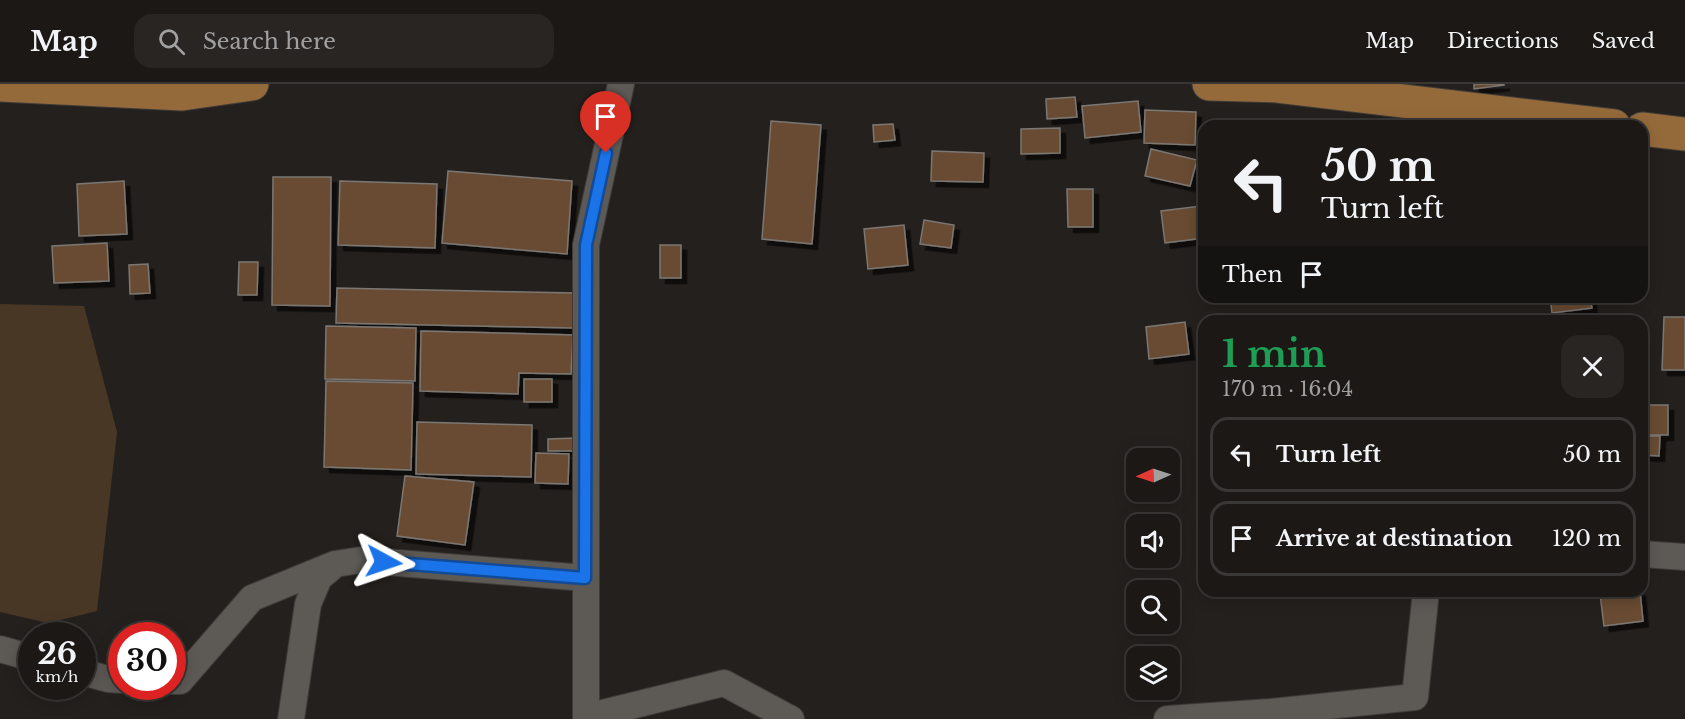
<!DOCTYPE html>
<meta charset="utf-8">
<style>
:root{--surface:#1b1816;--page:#282523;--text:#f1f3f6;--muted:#a0a0a1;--line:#393735}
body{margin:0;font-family:"Libre Baskerville",serif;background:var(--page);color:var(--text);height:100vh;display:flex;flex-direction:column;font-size:22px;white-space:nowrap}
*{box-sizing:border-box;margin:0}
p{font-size:20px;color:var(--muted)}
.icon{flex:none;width:33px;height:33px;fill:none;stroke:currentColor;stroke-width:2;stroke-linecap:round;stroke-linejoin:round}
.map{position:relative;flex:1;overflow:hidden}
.details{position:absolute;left:1198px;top:231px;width:450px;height:282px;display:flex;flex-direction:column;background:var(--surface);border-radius:18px;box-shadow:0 3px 15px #0003,0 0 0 2px var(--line)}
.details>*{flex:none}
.top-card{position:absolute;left:1198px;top:36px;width:450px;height:183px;border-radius:18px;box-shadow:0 3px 15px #0003,0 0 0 2px var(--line);background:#1b1816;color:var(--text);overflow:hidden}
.needle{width:39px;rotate:267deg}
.tools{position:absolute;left:1126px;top:364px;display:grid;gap:12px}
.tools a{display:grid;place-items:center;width:54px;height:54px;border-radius:12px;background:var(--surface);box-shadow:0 3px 15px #0003,0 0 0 2px var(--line);font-size:30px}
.speed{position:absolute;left:18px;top:538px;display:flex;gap:12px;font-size:30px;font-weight:700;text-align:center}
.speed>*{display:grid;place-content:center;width:78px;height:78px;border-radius:50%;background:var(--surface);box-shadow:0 3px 15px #0003,0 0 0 2px var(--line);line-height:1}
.speed small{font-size:15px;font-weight:400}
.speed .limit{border:9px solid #d22;background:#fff;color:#111}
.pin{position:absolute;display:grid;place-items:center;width:51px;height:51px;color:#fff;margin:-62px -26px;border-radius:50% 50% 50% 0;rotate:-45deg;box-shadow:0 0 6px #0007}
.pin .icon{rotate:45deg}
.me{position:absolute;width:66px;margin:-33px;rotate:95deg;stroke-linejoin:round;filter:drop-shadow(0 0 4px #0008)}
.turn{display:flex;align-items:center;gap:21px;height:126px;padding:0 24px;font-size:27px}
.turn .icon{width:78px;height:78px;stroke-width:2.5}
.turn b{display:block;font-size:42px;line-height:51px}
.then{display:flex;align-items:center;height:57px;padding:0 24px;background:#0003;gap:12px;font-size:22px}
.round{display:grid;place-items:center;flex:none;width:63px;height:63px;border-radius:18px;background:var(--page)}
.headline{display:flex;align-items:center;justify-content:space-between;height:102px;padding:0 24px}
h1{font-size:36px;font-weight:800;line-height:45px;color:#1e9e55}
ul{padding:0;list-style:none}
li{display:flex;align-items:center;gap:18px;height:75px;margin:0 12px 9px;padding:0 12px;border:3px solid var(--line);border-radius:18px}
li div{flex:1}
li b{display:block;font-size:22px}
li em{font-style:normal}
header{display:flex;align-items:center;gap:36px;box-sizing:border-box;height:84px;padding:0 30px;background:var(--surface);border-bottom:2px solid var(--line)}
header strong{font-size:28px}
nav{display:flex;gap:33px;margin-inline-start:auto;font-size:21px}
.search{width:420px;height:54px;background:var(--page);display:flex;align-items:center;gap:15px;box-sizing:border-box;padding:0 21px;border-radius:18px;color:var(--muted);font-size:22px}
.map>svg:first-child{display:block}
.green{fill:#493726}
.building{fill:#674c33;stroke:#7b7773;stroke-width:1.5;filter:url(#shadow)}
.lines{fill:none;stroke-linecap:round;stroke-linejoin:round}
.minor-casing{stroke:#3e3b38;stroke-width:28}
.major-casing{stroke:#3e3b38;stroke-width:35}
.minor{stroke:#5d5955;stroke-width:26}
.major{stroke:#956a3b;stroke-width:33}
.route-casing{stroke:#114b97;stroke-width:15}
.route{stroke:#1a73e8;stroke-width:10}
</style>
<header>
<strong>Map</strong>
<div class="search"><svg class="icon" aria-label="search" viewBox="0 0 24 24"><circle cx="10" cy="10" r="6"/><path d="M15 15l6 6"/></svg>Search here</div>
<nav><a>Map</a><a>Directions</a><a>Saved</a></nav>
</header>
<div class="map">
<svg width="1685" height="635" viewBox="0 0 1685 635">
<defs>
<filter id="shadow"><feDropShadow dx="5.5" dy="5.5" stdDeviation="0" flood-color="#0009"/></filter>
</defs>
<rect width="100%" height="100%" fill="#24201d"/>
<!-- green -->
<path class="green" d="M0,220l84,2 33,126 -20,179 -49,12 -48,-11z"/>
<!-- building -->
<path class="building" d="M1474,0h30v1l-30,4z
M1075,13l2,20 -30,2 -1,-20z
M1138,17l3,31 -56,6 -3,-32z
M1145,26l51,2 -1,33 -51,-2z
M771,37l50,4 -9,119 -50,-5z
M893,40l2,16 -21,2 -1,-17z
M1060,44v25l-39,1v-25z
M1151,65l46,11 -7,26 -45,-10z
M932,67l52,2 -1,29 -52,-1z
M448,87l124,10 -5,73 -125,-11z
M273,93h58l-1,129 -58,-1z
M124,97l3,53 -48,2 -2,-52z
M340,97l97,3 -2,64 -97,-3z
M1067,105h26v38h-25z
M1201,122l3,32 -39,5 -4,-32z
M924,136l30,5 -3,23 -31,-4z
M904,141l4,40 -40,4 -4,-40z
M107,159l2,38 -55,2 -2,-37z
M660,161h21v33h-21z
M239,178h19l-1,33h-19z
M148,180l2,29 -20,1 -1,-29z
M337,204l237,5 -1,35 -237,-5z
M1550,213h40l2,11 -40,5z
M1664,233h21v53h-23z
M1185,238l4,32 -40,5 -3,-32z
M326,242l90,2 -1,53 -90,-2z
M421,247l152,4 -2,39 -52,-1 -1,21 -98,-3z
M524,295h28v23h-28z
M326,297l87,2 -2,87 -87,-3z
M1642,321h26v30h-26z
M417,338l115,3 -1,52 -115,-3z
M1642,352h18l-1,20 -17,-1z
M576,354l1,13h-29v-12z
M536,369l33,1 -1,30 -33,-1z
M405,392l69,6 -9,63 -68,-9z
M1620,507h20l3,30 -39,5 -4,-32z"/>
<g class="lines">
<defs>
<path id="minor" d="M1642,470l43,3
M0,565l32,9
M82,588l26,7 14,1
M172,597h8l72,-83 83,-34 26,-4 224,18
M586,633l138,-34 67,36
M291,635l17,-115 11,-26 13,-11
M586,635v-474l35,-161
M1167,635l103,-7 145,-15 11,-106"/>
<path id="major" d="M1209,0l68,2 337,40
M0,1l182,9 70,-10
M1642,45l43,5"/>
</defs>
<!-- minor casing -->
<use href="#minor" class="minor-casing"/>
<!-- major casing -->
<use href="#major" class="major-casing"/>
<!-- minor -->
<use href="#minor" class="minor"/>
<!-- major -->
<use href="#major" class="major"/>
</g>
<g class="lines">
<defs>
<path id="route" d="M384,478l201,16 1,-333 20,-92"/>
</defs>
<!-- route casing -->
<use href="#route" class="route-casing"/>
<!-- route -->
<use href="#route" class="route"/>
</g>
</svg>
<div class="tools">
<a><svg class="needle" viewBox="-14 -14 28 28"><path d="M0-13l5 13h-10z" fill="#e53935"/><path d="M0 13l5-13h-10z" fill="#a0a0a1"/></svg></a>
<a><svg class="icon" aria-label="sound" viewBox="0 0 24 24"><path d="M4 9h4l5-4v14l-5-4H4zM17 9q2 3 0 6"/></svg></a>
<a><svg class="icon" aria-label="search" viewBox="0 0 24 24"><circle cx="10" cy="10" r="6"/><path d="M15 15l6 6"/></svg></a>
<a><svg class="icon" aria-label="layers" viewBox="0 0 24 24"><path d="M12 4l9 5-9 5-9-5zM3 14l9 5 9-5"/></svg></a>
</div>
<div class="speed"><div>26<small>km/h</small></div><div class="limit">30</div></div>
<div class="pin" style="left:606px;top:69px;background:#d93025"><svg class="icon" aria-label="arrive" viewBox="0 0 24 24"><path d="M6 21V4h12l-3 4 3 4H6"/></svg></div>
<svg class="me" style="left:384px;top:478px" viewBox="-20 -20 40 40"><path d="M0-17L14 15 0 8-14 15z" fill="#1a73e8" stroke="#fff" stroke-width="4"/></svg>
<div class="top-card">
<div class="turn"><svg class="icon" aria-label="left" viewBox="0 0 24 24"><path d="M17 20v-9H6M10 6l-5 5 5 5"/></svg><div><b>50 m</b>Turn left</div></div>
<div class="then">Then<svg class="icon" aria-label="arrive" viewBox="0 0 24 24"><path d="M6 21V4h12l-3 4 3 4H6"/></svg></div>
</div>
<section class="details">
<div class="headline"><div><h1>1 min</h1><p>170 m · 16:04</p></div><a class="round"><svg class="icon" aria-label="close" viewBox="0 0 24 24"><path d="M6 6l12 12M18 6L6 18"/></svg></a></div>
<ul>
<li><svg class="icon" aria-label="left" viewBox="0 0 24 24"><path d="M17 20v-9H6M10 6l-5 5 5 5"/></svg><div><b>Turn left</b></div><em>50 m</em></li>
<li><svg class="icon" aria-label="arrive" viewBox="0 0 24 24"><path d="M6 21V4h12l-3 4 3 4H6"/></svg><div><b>Arrive at destination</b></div><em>120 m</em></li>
</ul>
</section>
</div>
